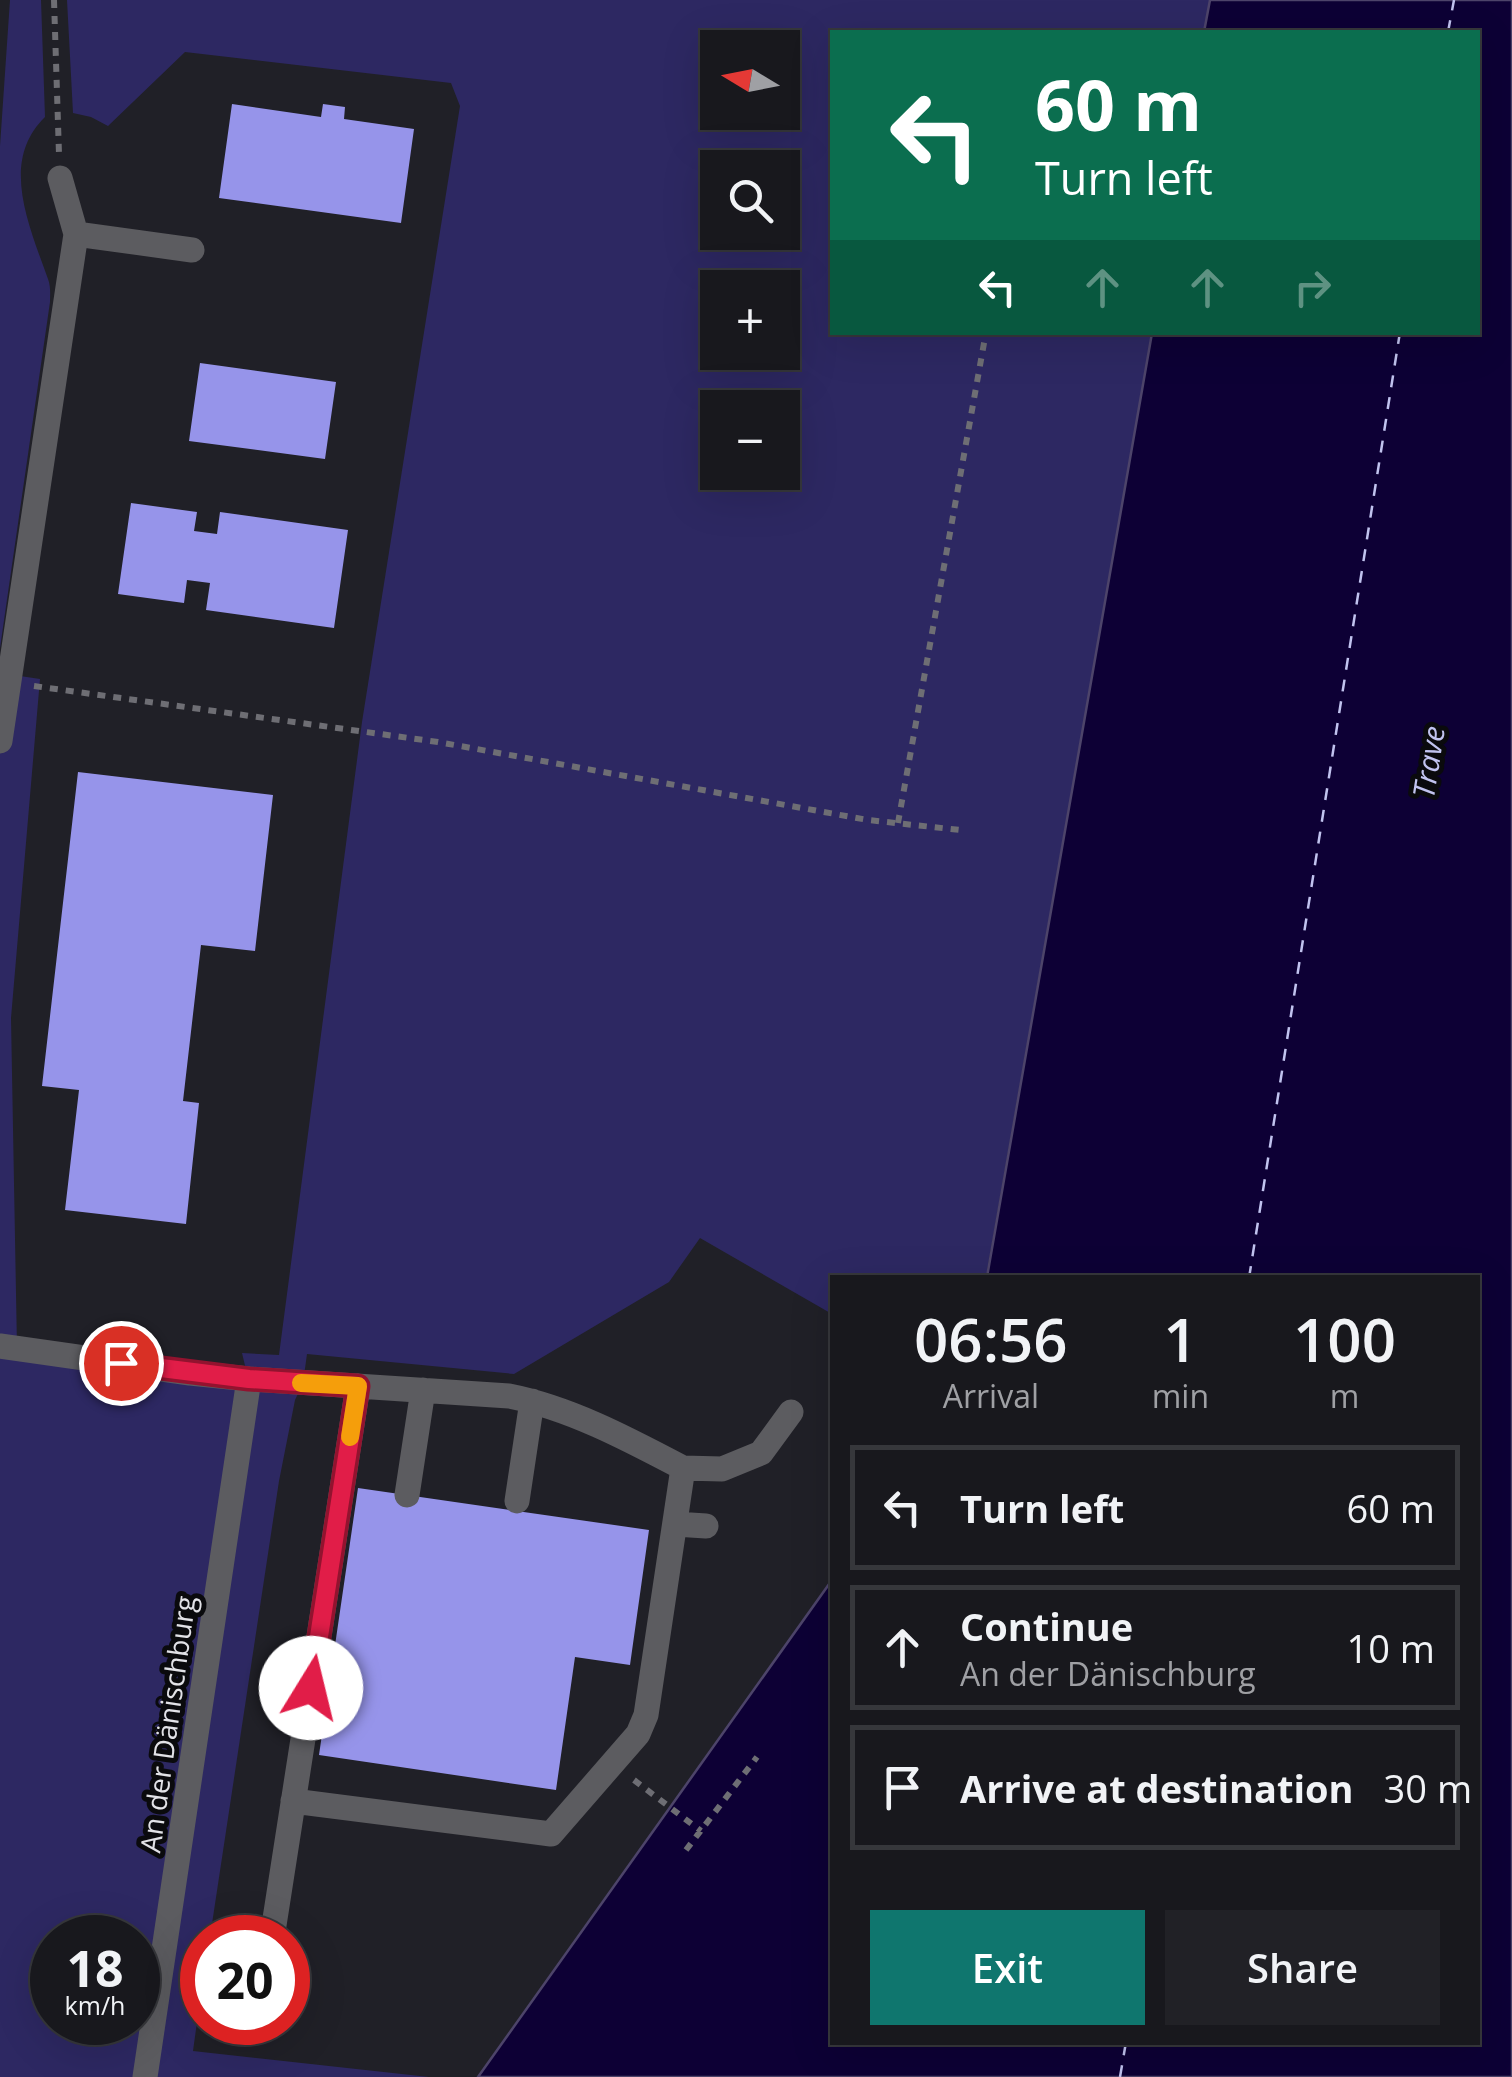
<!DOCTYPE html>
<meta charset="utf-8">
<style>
:root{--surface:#18181d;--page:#212126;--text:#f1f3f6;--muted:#9fa0a4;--line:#36373b;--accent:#0f766e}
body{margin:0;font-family:"Open Sans",sans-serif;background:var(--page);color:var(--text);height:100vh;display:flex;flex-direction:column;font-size:38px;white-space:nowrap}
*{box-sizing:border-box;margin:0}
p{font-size:32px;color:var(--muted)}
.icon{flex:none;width:55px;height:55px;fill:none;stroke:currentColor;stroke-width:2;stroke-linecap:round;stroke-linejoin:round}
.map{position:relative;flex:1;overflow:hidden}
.details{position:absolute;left:830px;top:1275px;width:650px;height:770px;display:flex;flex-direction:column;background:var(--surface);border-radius:0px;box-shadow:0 10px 40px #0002,0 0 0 2px var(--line)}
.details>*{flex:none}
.banner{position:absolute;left:830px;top:30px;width:650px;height:305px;border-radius:0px;box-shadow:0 10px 40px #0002,0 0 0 2px var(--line);background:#0b6e4f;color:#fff;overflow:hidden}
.needle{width:65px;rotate:280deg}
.buttons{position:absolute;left:700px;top:30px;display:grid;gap:20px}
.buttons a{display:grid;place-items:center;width:100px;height:100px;border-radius:0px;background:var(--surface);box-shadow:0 10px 40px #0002,0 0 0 2px var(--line);font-size:50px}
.speed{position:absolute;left:30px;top:1915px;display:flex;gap:20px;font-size:50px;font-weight:700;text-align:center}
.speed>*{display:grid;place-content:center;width:130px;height:130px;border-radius:50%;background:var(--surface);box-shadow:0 10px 40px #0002,0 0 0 2px var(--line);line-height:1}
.speed small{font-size:25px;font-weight:400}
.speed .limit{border:15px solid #d22;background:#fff;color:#111}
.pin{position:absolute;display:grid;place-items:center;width:85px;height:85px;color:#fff;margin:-42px;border:5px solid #fff;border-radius:50%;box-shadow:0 2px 10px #0007}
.me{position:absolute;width:110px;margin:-55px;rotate:9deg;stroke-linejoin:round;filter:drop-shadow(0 0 8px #0008)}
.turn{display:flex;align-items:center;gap:35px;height:210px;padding:0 40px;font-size:45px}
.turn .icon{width:130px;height:130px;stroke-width:2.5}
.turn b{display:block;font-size:70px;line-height:85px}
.lanes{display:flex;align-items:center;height:95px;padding:0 40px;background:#0003;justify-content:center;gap:50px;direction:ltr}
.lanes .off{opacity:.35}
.eta{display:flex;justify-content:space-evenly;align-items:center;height:170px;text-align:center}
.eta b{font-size:60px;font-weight:600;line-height:70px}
.cta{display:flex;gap:20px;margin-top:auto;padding:20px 40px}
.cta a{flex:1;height:115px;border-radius:0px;background:var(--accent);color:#fff;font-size:40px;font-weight:600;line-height:115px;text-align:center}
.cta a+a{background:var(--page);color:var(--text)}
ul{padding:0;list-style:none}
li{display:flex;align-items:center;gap:30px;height:125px;margin:0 20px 15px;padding:0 20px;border:5px solid var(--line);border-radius:0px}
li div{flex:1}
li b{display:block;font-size:38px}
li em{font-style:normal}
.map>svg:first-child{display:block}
.green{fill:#2d2862;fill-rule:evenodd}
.water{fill:#0d0035;stroke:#4d446a;stroke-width:2.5}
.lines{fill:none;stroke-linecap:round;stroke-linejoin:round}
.ferry{stroke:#c1c3ef;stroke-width:2.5;stroke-dasharray:12 10;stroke-linecap:butt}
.building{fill:#9694ea}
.path{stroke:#6e6e74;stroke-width:6;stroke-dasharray:8 8;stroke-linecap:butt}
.minor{stroke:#5c5c60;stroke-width:25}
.route-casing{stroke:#92132f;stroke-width:25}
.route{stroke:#e11d48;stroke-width:18}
.slow{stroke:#f59e0b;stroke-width:18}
.labels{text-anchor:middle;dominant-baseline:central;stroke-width:10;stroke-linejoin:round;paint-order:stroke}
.street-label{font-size:28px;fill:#e2e2e7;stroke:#0a0a0d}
.water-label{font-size:30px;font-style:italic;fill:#c1c3ef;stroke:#0a0a0d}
</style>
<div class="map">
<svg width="1512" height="2077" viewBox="0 0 1512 2077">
<rect width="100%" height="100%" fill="#202027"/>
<!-- green -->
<path class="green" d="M10,0h31l4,117c-45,44 -17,106 3,162 3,8 2,16 2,23l-50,346v-502z
M67,0h1143l-6,32h-372v300l320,1 -166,944 -154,1v36l-132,-76 -31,44 -155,92 -207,-20 -4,29 -8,17 -16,81 -69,456 -8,1v48l-9,65 236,26h-429v-1404l40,6 -29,339 6,330 231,30 -6,-25 37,2 83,-633 98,-616 -9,-23 -266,-31 -77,74 -17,-9 -18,-4zM718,48h64v64h-64zM718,168h64v64h-64zM718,288h64v64h-64zM718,408h64v64h-64zM52,1938h86v84h-86z"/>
<!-- water -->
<path class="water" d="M1210,0h302v2077h-1034l354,-497v462h646v-764l-491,-1 165,-944 326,-1v-300h-274z"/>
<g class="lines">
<!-- ferry -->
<path class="ferry" d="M1448,32l6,-32
M1249,1278l151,-946
M1120,2077l6,-35"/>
</g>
<!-- building -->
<path class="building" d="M232,104l89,13 2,-13 22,3 -1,12 70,10 -13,94 -182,-25z
M200,363l136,19 -11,77 -136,-18z
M131,503l66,9 -3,19 23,3 3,-22 128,18 -14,98 -128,-18 4,-27 -23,-3 -3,23 -66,-9z
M78,772l195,23 -18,156 -54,-6 -18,156 16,2 -13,121 -121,-14 14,-120 -37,-4z
M358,1488l291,42 -19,135 -55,-8 -19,133 -237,-35z"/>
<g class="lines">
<!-- path -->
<path class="path" d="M54,0l5,154
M34,686l404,56 430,78 92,10
M898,823l88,-491
M634,1780l67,51
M686,1850l71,-93"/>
<!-- minor -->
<path class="minor" d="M76,234l116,16
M0,741l76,-507 -16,-56
M0,1346l190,27 59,6 260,17c61,12 119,43 174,72l-37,247 -8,19 -87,100 -258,-33
M683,1468l39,1 39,-16 30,-41
M407,1495l16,-105
M517,1501l15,-100
M675,1524l31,2
M272,1938l86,-552
M145,2077l104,-698"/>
</g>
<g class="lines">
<defs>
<path id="route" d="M121,1363l128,16 109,7 -47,302"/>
</defs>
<!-- route casing -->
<use href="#route" class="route-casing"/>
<!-- route -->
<use href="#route" class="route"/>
<!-- slow -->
<path class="slow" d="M301,1383l57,3 -8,51"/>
</g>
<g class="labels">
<!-- street labels -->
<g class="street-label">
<text transform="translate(167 1724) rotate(-82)">An der Dänischburg</text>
</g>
<!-- water labels -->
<g class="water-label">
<text transform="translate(1428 762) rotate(-81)">Trave</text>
</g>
</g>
</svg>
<div class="buttons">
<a><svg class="needle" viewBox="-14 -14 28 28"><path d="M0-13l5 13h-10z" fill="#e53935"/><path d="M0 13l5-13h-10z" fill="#9fa0a4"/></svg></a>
<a><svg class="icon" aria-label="search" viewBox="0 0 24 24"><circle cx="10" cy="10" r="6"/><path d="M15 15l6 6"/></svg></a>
<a>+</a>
<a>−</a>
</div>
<div class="speed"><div>18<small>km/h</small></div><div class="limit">20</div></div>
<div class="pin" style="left:121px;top:1363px;background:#d93025"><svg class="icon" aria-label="arrive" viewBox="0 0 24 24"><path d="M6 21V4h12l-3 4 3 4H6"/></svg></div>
<svg class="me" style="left:311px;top:1688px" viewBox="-20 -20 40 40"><circle r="19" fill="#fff"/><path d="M0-13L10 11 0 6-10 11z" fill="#e11d48"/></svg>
<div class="banner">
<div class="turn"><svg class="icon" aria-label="left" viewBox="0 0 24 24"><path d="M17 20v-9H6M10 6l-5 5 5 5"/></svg><div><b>60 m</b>Turn left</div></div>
<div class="lanes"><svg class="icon" aria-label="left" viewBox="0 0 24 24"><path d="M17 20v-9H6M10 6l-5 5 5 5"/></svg><svg class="icon off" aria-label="ahead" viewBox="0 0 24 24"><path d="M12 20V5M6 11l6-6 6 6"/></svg><svg class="icon off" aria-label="ahead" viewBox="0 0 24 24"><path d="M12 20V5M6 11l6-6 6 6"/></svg><svg class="icon off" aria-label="right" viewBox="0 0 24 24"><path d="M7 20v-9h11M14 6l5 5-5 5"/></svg></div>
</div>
<section class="details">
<div class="eta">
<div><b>06:56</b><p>Arrival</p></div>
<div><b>1</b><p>min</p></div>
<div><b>100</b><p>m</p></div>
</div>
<ul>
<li><svg class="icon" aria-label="left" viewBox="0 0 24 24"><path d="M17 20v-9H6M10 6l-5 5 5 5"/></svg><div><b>Turn left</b></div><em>60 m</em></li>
<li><svg class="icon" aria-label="ahead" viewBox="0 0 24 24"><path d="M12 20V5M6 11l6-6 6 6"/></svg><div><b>Continue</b><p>An der Dänischburg</p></div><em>10 m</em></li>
<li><svg class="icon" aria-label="arrive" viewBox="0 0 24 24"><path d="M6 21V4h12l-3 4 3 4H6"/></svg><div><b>Arrive at destination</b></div><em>30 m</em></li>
</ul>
<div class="cta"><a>Exit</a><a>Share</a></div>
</section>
</div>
